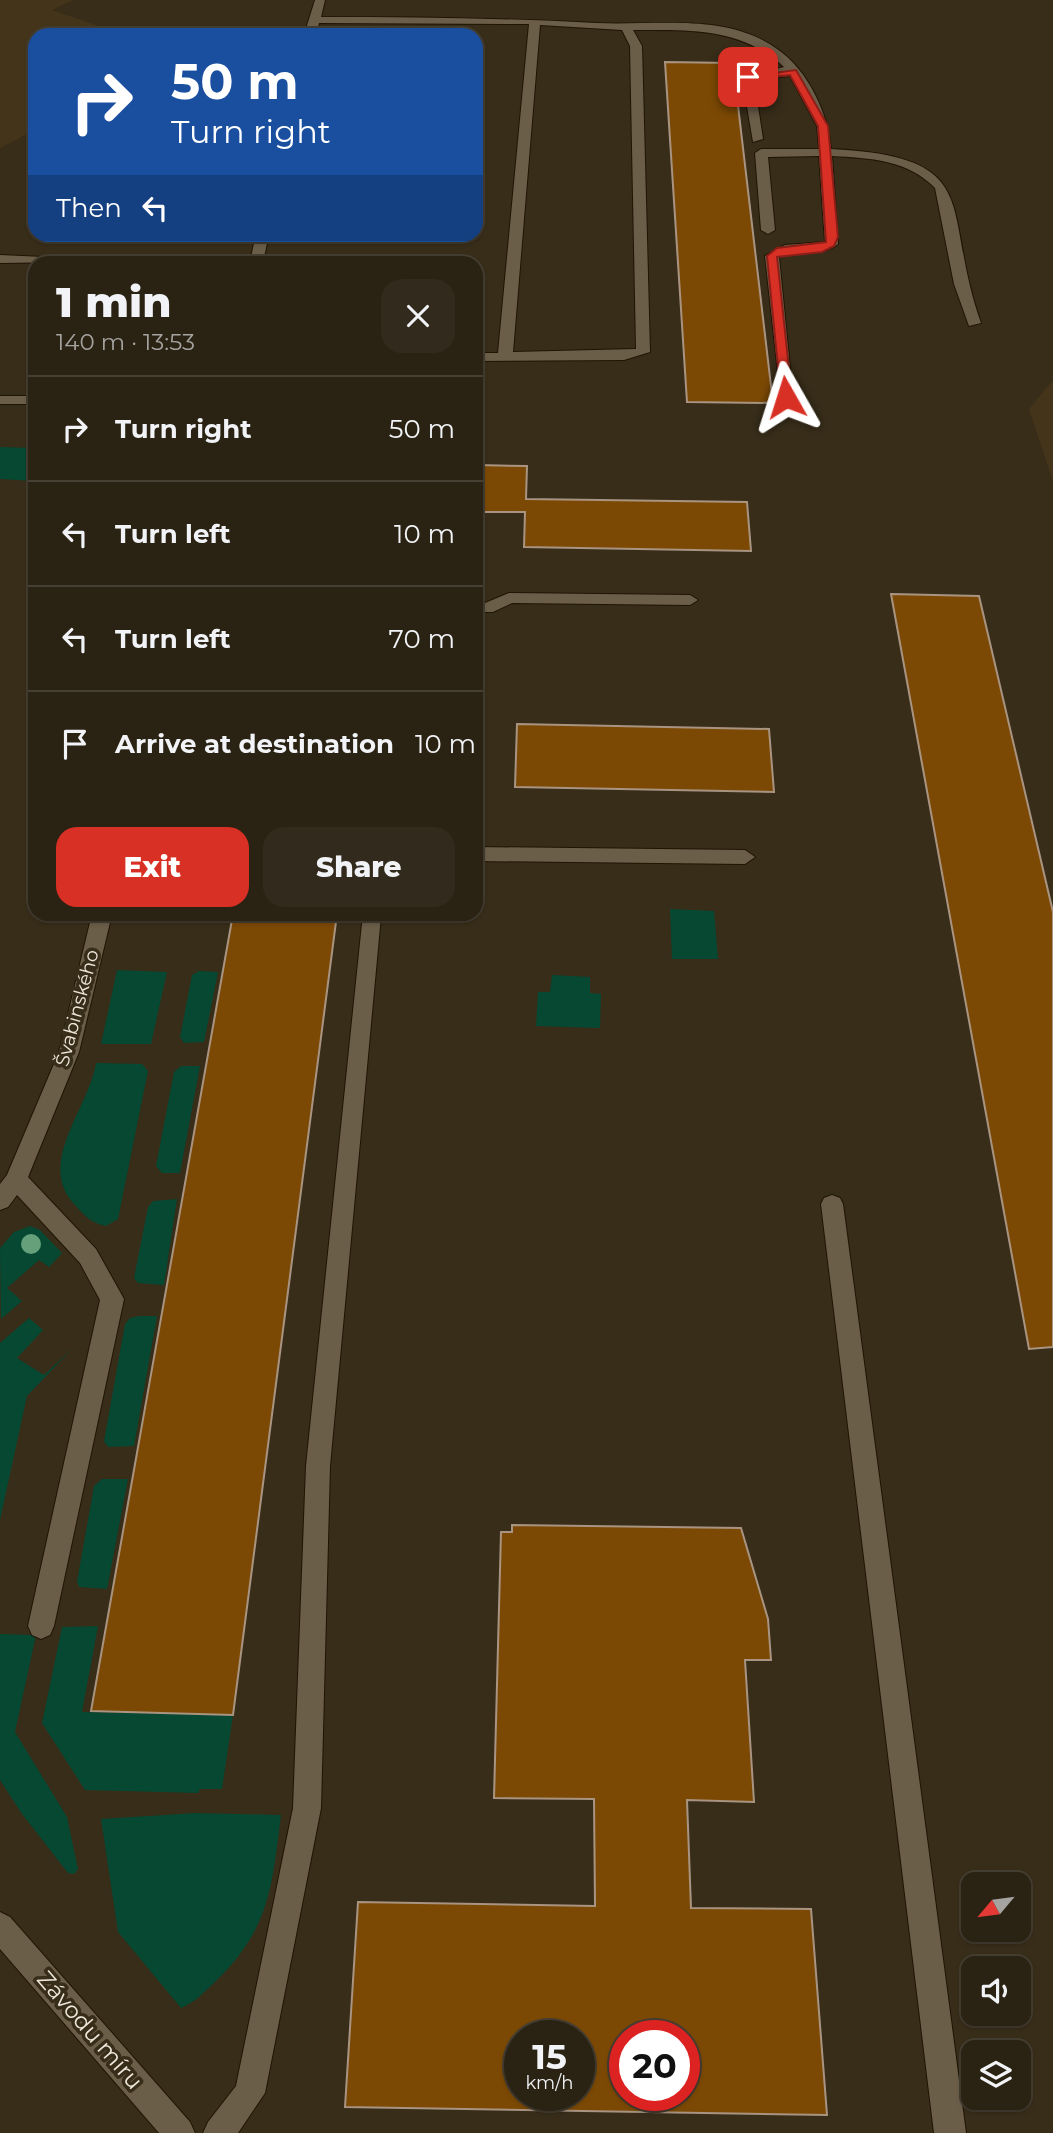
<!DOCTYPE html>
<meta charset="utf-8">
<style>
:root{--surface:#2a2213;--page:#322a1c;--text:#f1f3f6;--muted:#a5a4a0;--line:#463f33;--accent:#d93025}
body{margin:0;font-family:Montserrat,sans-serif;background:var(--page);color:var(--text);height:100vh;display:flex;flex-direction:column;font-size:26px;white-space:nowrap}
*{box-sizing:border-box;margin:0}
p{font-size:23px;color:var(--muted)}
.icon{flex:none;width:38px;height:38px;fill:none;stroke:currentColor;stroke-width:2;stroke-linecap:round;stroke-linejoin:round}
.map{position:relative;flex:1;overflow:hidden}
.details{position:absolute;left:28px;top:256px;width:455px;height:665px;display:flex;flex-direction:column;background:var(--surface);border-radius:21px;box-shadow:0 2px 5px #0004,0 0 0 2px var(--line)}
.details>*{flex:none}
.guide{position:absolute;left:28px;top:28px;width:455px;height:214px;border-radius:21px;box-shadow:0 2px 5px #0004,0 0 0 2px var(--line);background:#1a4fa0;color:#fff;overflow:hidden}
.needle{width:46px;rotate:241deg}
.controls{position:absolute;left:961px;top:1872px;display:grid;gap:14px}
.controls a{display:grid;place-items:center;width:70px;height:70px;border-radius:14px;background:var(--surface);box-shadow:0 2px 5px #0004,0 0 0 2px var(--line);font-size:35px}
.speed{position:absolute;left:504px;top:2020px;display:flex;gap:14px;font-size:35px;font-weight:700;text-align:center}
.speed>*{display:grid;place-content:center;width:91px;height:91px;border-radius:50%;background:var(--surface);box-shadow:0 2px 5px #0004,0 0 0 2px var(--line);line-height:1}
.speed small{font-size:18px;font-weight:400}
.speed .limit{border:10px solid #d22;background:#fff;color:#111}
.pin{position:absolute;display:grid;place-items:center;width:60px;height:60px;color:#fff;margin:-30px;border-radius:14px;box-shadow:0 4px 10px #0006}
.me{position:absolute;width:77px;margin:-38px;rotate:354deg;stroke-linejoin:round;filter:drop-shadow(0 0 5px #0008)}
.turn{display:flex;align-items:center;gap:24px;height:147px;padding:0 28px;font-size:32px}
.turn .icon{width:91px;height:91px;stroke-width:2.5}
.turn b{display:block;font-size:49px;line-height:60px}
.then{display:flex;align-items:center;height:66px;padding:0 28px;background:#0003;gap:14px;font-size:26px}
.round{display:grid;place-items:center;flex:none;width:74px;height:74px;border-radius:21px;background:var(--page)}
.head{display:flex;align-items:center;justify-content:space-between;height:119px;padding:0 28px}
h1{font-size:42px;font-weight:800;line-height:52px}
.action{display:flex;gap:14px;margin-top:auto;padding:14px 28px}
.action a{flex:1;height:80px;border-radius:21px;background:var(--accent);color:#fff;font-size:28px;font-weight:800;line-height:80px;text-align:center}
.action a+a{background:var(--page);color:var(--text)}
ul{padding:0;list-style:none}
li{display:flex;align-items:center;gap:21px;height:105px;padding:0 28px;border-top:2px solid var(--line)}
li div{flex:1}
li b{display:block;font-size:26px}
li em{font-style:normal}
.map>svg:first-child{display:block}
.built{fill:#44351a}
.green{fill:#064832}
.building{fill:#7c4904;stroke:#a89481;stroke-width:2;fill-rule:evenodd}
.lines{fill:none;stroke-linecap:round;stroke-linejoin:round}
.minor-casing{stroke:#1f1503;stroke-width:2}
.minor{fill:#6b5e49;fill-rule:evenodd}
.tree{fill:#65a07b}
.route{fill:#d93025;stroke:#8d1f18;stroke-width:2}
.labels{text-anchor:middle;dominant-baseline:central;stroke-width:7;stroke-linejoin:round;paint-order:stroke}
.street-label{font-size:19px;fill:#eee7da;stroke:#382d19}
.near-street-label{font-size:23px;fill:#eee7da;stroke:#382d19}
</style>
<div class="map">
<svg width="1053" height="2133" viewBox="0 0 1053 2133">
<rect width="100%" height="100%" fill="#382d19"/>
<!-- built -->
<path class="built" d="M0,0h73l-21,10 73,25h-90v95l-35,18z
M1053,380v101l-24,-72z"/>
<!-- green -->
<path class="green" d="M0,447l35,1v33l-35,-2z
M670,909l44,2 4,48h-46z
M117,970l50,2 -16,72h-50z
M199,971l19,1 -14,70 -20,1 -4,-6 12,-62z
M552,975l38,2v16l11,1 -1,34 -64,-2 2,-34h12z
M96,1063l46,1 6,7 -30,148 -12,7c-15,-3 -21,-10 -31,-21 -40,-41 14,-97 21,-142z
M181,1066h19l-20,107h-18l-6,-7 18,-94z
M177,1199l-13,86 -26,-2 -4,-5 14,-71 5,-6z
M30,1226l10,4 22,23 -13,14 -10,-7 -32,28 15,13 -21,18 -1,-71 14,-16z
M140,1316h17l-23,130 -26,1 -4,-6 21,-117 5,-6z
M29,1318l14,12 -26,28 27,17 28,-26 -45,47 -27,124v-177z
M102,1479h26l-21,110 -28,-2 -2,-5 17,-96z
M98,1626l-16,86 151,3 -11,74h-22l-2,4 -113,-3 -43,-67 20,-96z
M0,1634l36,1 -21,97 52,85 11,52 -4,5 -6,-1 -46,-59 -22,-34z
M196,1813l85,2c-9,72 -11,114 -66,167 -11,10 -19,20 -34,26l-63,-76 -17,-113z"/>
<!-- building -->
<path class="building" d="M665,62l68,1 40,340 -86,-1z
M476,465l51,1 -1,33 221,3 4,49 -227,-4 1,-35h-49z
M891,594l88,2 74,316v435l-24,2z
M517,724l252,5 5,63 -259,-5z
M233,914h104l-104,801 -142,-4z
M512,1525l229,3 27,91 3,41h-26l9,142 -67,-2 4,108 120,1 16,206 -482,-8 13,-205 237,4 -1,-107 -100,-1 7,-266h11zM520,2035h59v60h-59zM625,2035h59v60h-59z"/>
<g class="lines">
<defs>
<path id="minor" d="M315,0h10l-4,17c92,0 184,1 275,6 59,3 130,-11 181,26 31,21 51,64 54,100 157,8 109,59 150,174l-12,3 -15,-42 -19,-96c-27,-28 -65,-30 -103,-32l6,88c-17,14 -41,3 -59,13l14,140 -2,3h-10l-16,-144 20,-11 40,-3 -6,-86 -51,1 7,73 -7,4 -7,-4 -6,-77 6,-4h58l-2,-23 -27,-50 -36,4 9,59 -10,3 -11,-65 42,-10c-43,-40 -95,-37 -151,-37l9,16 8,306 -26,8 -148,1v-8h22l31,-329 -210,-1 -3,12h-12zM540,25l82,5 8,16 6,303 -123,3z
M256,234h13l-6,28h-13z
M0,255l65,3 7,4 -72,1z
M0,396h35v8h-35z
M509,593l181,2 8,5 -8,5 -178,-2 -19,9h-17v-10l9,1z
M476,847l269,3 10,7 -10,7 -269,-3z
M92,914h20l-33,138 -51,125 68,72 28,50 -70,327 -4,9 -9,4 -9,-4 -4,-9 72,-326 -20,-37 -63,-68 -9,12 -8,3v-26l7,-9 52,-123z
M363,914l18,2 -51,550 -9,342 -56,285 -27,40h-35l5,-11 28,-36 57,-278 13,-342z
M832,1195l8,3 3,6 123,929h-32l-113,-929 3,-6z
M0,1912l10,5 180,205 5,11h-36l-159,-184z"/>
</defs>
<!-- minor casing -->
<use href="#minor" class="minor-casing"/>
<!-- minor -->
<use href="#minor" class="minor"/>
</g>
<!-- trees -->
<circle class="tree" cx="31" cy="1244" r="10"/>
<!-- route -->
<path class="route" d="M796,70l32,56 10,111 -4,9 -12,6 -45,5 15,140 -6,4 -5,-4 -14,-141 10,-8 49,-6 -8,-116 -28,-51 -42,5 -4,-3z"/>
<g class="labels">
<!-- street labels -->
<g class="street-label">
<text transform="translate(77 1008) rotate(-75)">Švabinského</text>
</g>
<!-- near-street labels -->
<g class="near-street-label">
<text transform="translate(90 2030) rotate(49)">Závodu míru</text>
</g>
</g>
</svg>
<div class="controls">
<a><svg class="needle" viewBox="-14 -14 28 28"><path d="M0-13l5 13h-10z" fill="#e53935"/><path d="M0 13l5-13h-10z" fill="#a5a4a0"/></svg></a>
<a><svg class="icon" aria-label="sound" viewBox="0 0 24 24"><path d="M4 9h4l5-4v14l-5-4H4zM17 9q2 3 0 6"/></svg></a>
<a><svg class="icon" aria-label="layers" viewBox="0 0 24 24"><path d="M12 4l9 5-9 5-9-5zM3 14l9 5 9-5"/></svg></a>
</div>
<div class="speed"><div>15<small>km/h</small></div><div class="limit">20</div></div>
<div class="pin" style="left:748px;top:77px;background:#d93025"><svg class="icon" aria-label="arrive" viewBox="0 0 24 24"><path d="M6 21V4h12l-3 4 3 4H6"/></svg></div>
<svg class="me" style="left:786px;top:397px" viewBox="-20 -20 40 40"><path d="M0-17L14 15 0 8-14 15z" fill="#d93025" stroke="#fff" stroke-width="4"/></svg>
<div class="guide">
<div class="turn"><svg class="icon" aria-label="right" viewBox="0 0 24 24"><path d="M7 20v-9h11M14 6l5 5-5 5"/></svg><div><b>50 m</b>Turn right</div></div>
<div class="then">Then<svg class="icon" aria-label="left" viewBox="0 0 24 24"><path d="M17 20v-9H6M10 6l-5 5 5 5"/></svg></div>
</div>
<section class="details">
<div class="head"><div><h1>1 min</h1><p>140 m · 13:53</p></div><a class="round"><svg class="icon" aria-label="close" viewBox="0 0 24 24"><path d="M6 6l12 12M18 6L6 18"/></svg></a></div>
<ul>
<li><svg class="icon" aria-label="right" viewBox="0 0 24 24"><path d="M7 20v-9h11M14 6l5 5-5 5"/></svg><div><b>Turn right</b></div><em>50 m</em></li>
<li><svg class="icon" aria-label="left" viewBox="0 0 24 24"><path d="M17 20v-9H6M10 6l-5 5 5 5"/></svg><div><b>Turn left</b></div><em>10 m</em></li>
<li><svg class="icon" aria-label="left" viewBox="0 0 24 24"><path d="M17 20v-9H6M10 6l-5 5 5 5"/></svg><div><b>Turn left</b></div><em>70 m</em></li>
<li><svg class="icon" aria-label="arrive" viewBox="0 0 24 24"><path d="M6 21V4h12l-3 4 3 4H6"/></svg><div><b>Arrive at destination</b></div><em>10 m</em></li>
</ul>
<div class="action"><a>Exit</a><a>Share</a></div>
</section>
</div>
